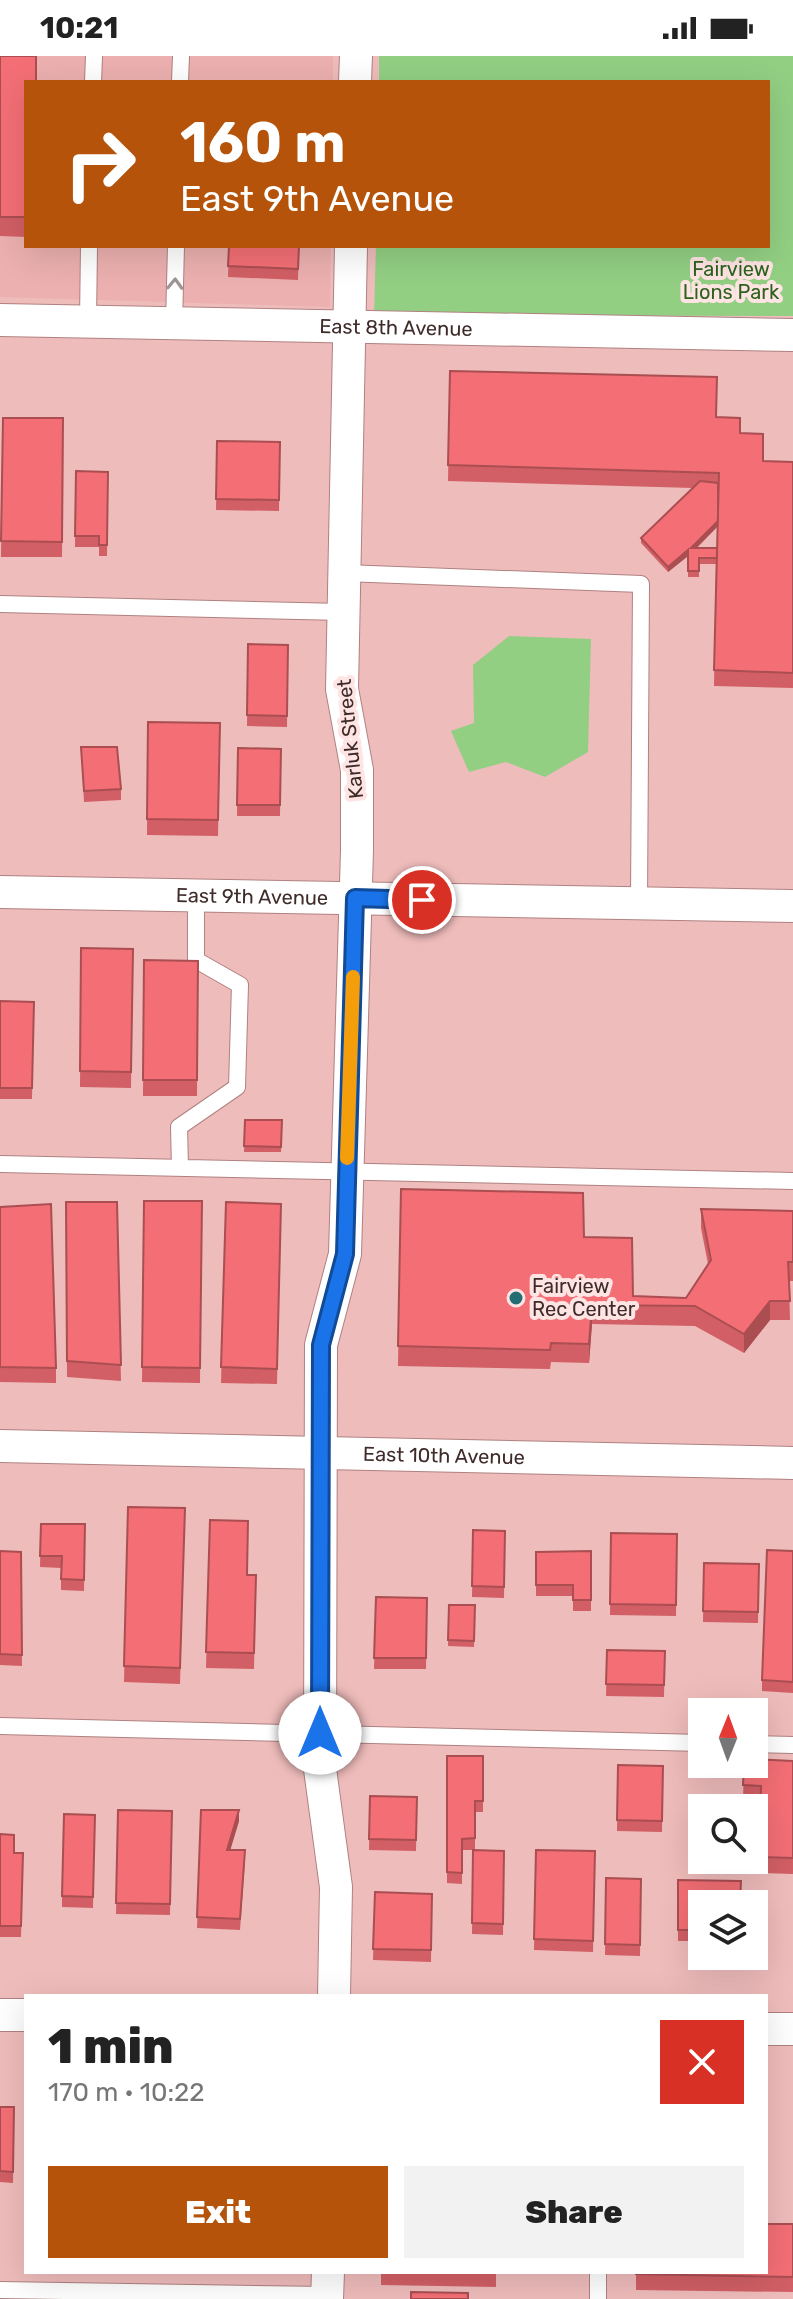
<!DOCTYPE html>
<meta charset="utf-8">
<style>
:root{--surface:#fff;--page:#f2f2f2;--text:#222;--muted:#767676;--accent:#b45309}
body{margin:0;font-family:Rubik,sans-serif;background:var(--page);color:var(--text);height:100vh;display:flex;flex-direction:column;font-size:30px;white-space:nowrap}
*{box-sizing:border-box;margin:0}
p{font-size:26px;color:var(--muted)}
.icon{flex:none;width:44px;height:44px;fill:none;stroke:currentColor;stroke-width:2;stroke-linecap:round;stroke-linejoin:round}
.map{position:relative;flex:1;overflow:hidden}
.sheet{position:absolute;left:24px;top:1938px;width:744px;height:280px;display:flex;flex-direction:column;background:var(--surface);border-radius:0px;box-shadow:0 8px 32px #0002}
.sheet>*{flex:none}
.top-card{position:absolute;left:24px;top:24px;width:746px;height:168px;border-radius:0px;box-shadow:0 8px 32px #0002;background:#b45309;color:#fff;overflow:hidden}
.needle{width:52px;rotate:1deg}
.buttons{position:absolute;left:688px;top:1642px;display:grid;gap:16px}
.buttons a{display:grid;place-items:center;width:80px;height:80px;border-radius:0px;background:var(--surface);box-shadow:0 8px 32px #0002;font-size:40px}
.pin{position:absolute;display:grid;place-items:center;width:68px;height:68px;color:#fff;margin:-34px;border:4px solid #fff;border-radius:50%;box-shadow:0 2px 8px #0007}
.me{position:absolute;width:88px;margin:-44px;rotate:0deg;stroke-linejoin:round;filter:drop-shadow(0 0 6px #0008)}
.turn{display:flex;align-items:center;gap:28px;height:168px;padding:0 24px;font-size:36px}
.turn .icon{width:104px;height:104px;stroke-width:2.5}
.turn b{display:block;font-size:56px;line-height:68px}
.round{display:grid;place-items:center;flex:none;width:84px;height:84px;border-radius:0px;background:var(--page)}
.headline{display:flex;align-items:center;justify-content:space-between;height:136px;padding:0 24px}
h1{font-size:48px;font-weight:800;line-height:60px}
.action{display:flex;gap:16px;margin-top:auto;padding:16px 24px}
.action a{flex:1;height:92px;border-radius:0px;background:var(--accent);color:#fff;font-size:32px;font-weight:800;line-height:92px;text-align:center}
.action a+a{background:var(--page);color:var(--text)}
.status{display:flex;justify-content:space-between;align-items:center;height:56px;padding:0 40px;background:var(--surface);direction:ltr}
.status svg{height:22px;fill:currentColor}
.map>svg:first-child{display:block}
.built{fill:#ebb0af}
.green{fill:#92cf83}
.lines{fill:none;stroke-linecap:round;stroke-linejoin:round}
.lane-casing{stroke:#b08180;stroke-width:18}
.street-casing{stroke:#b08180;stroke-width:34}
.lane{stroke:#fff;stroke-width:16}
.street{stroke:#fff;stroke-width:32}
.wall{fill:#d15f65;fill-rule:evenodd}
.shaded-wall{fill:#aa4e52}
.building{fill:#f36f75;stroke:#aa4e52;stroke-width:2}
.oneway{stroke:#9e9594}
.route-casing{stroke:#114b97;stroke-width:20}
.route{stroke:#1a73e8;stroke-width:14}
.slow{stroke:#f59e0b;stroke-width:14}
.poi-dot{fill:#236e72;stroke:#fee4e3;stroke-width:3}
.labels{text-anchor:middle;dominant-baseline:central;stroke-width:8;stroke-linejoin:round;paint-order:stroke}
.park-label{font-size:20px;fill:#2c621e;stroke:#fee4e3}
.street-label{font-size:20px;fill:#3e2b2a;stroke:#fee4e3}
.poi-label{font-size:20px;fill:#3e2b2a;stroke:#fee4e3;text-anchor:start}
</style>
<div class="status"><b>10:21</b><svg viewBox="0 0 49 12"><path d="M0 12V9h3v3zM5 12V6h3v6zM10 12V3h3v9zM15 12V0h3v12zM26 1h20v11H26zM47 4h2v5h-2z"/></svg></div>
<div class="map">
<svg width="793" height="2243" viewBox="0 0 793 2243">
<rect width="100%" height="100%" fill="#eebcbb"/>
<!-- built -->
<path class="built" d="M0,0h333v26h-307v164h305l-1,61 -330,-10z"/>
<!-- green -->
<path class="green" d="M379,0h414v260l-419,-1 2,-69h392v-164h-389z
M509,580l82,3 -3,113 -43,25 -39,-15 -37,10 -18,-41 23,-8 -1,-58z"/>
<g class="lines">
<defs>
<path id="lane" d="M93,26l1,-26
M180,26l1,-26
M88,265l1,-75
M174,267l2,-77
M344,517l297,11 -2,319
M0,548l343,8
M0,1108l793,17
M180,1111l-1,-40 58,-40 3,-102 -44,-25v-64
M0,1670l702,17
M754,1688l39,1
M0,2234l327,5
M598,2243v-27"/>
<g id="street">
<path d="M355,26l1,-26"/>
<path id="s1" d="M0,264l793,15"/>
<path id="s2" d="M0,836l793,14"/>
<path id="s3" d="M0,1390l793,17"/>
<path d="M334,1940l2,-109 -16,-118 1,-424 24,-91 12,-404v-80l-15,-81 9,-443"/>
<path d="M0,1959h26"/>
<path d="M766,1973h27"/>
<path d="M327,2243l1,-27"/>
</g>
</defs>
<!-- lane casing -->
<use href="#lane" class="lane-casing"/>
<!-- street casing -->
<use href="#street" class="street-casing"/>
<!-- lane -->
<use href="#lane" class="lane"/>
<!-- street -->
<use href="#street" class="street"/>
</g>
<!-- wall -->
<path class="wall" d="M0,0l26,26v155l-26,-1z
M229,190h70l-1,34 -70,-3z
M450,315l266,46 24,16 23,28 30,1v226l-79,-2 2,-122h-17v13h-11v-21l-20,16 -27,-29v-5l52,-50 -245,-7zM717,471v29l-20,-8z
M3,362h60l-1,139h-61z
M217,385l63,1 -1,69 -63,-1z
M76,415l32,1 -1,84h-8v-9h-24z
M248,588l40,1 -1,82 -40,-1z
M148,666l72,1 -2,113 -71,-1z
M81,691l40,42v11l-37,2z
M238,692l43,1 -1,67h-43z
M81,892l52,1 -2,139 -51,-1z
M144,904l54,1 -1,135h-54z
M0,945l34,1 -2,97h-32z
M245,1064h37l-1,32h-37z
M401,1133l183,48 49,59 53,2 22,-34 -7,-36v-19l92,2v70h-4l1,39h-20l-26,33 -49,-27 -103,-2 -3,39 -38,-1 -1,7 -152,-3z
M144,1145h58l-2,182 -58,-1z
M66,1146h51l4,179 -54,-4z
M226,1146l55,2 -4,180 -56,-1z
M0,1151l56,161v15l-56,-1z
M128,1451l57,1 -5,176 -56,-2z
M210,1464l37,55h9l-2,94 -48,-1z
M41,1468h44l-1,67 -23,-1v-22l-21,-1z
M473,1474l32,1 -1,67 -32,-1z
M611,1477l66,1 -1,82 -66,-1z
M0,1495l21,1 1,114 -22,-1z
M591,1495v60h-18v-15h-37v-44z
M793,1495v142l-31,-2v-11z
M704,1507l55,1 -1,59 -55,-1z
M376,1541l51,1 -1,71h-52z
M449,1549h26l-1,42 -26,-1z
M607,1594l58,1 -1,46 -58,-1z
M447,1700h36v56h-8v38h-13v34l-15,-1z
M793,1705v113l-35,-1 2,-72h-17l1,-37z
M618,1709l45,1 -1,66 -45,-1z
M370,1740l47,1 -1,54 -47,-1z
M118,1754l54,1 -2,104 -54,-1z
M201,1754l38,11 -9,29 15,11 -5,69 -43,-2z
M95,1759l-2,93 -31,-1v-11z
M0,1778l14,19h9l-2,84h-21z
M473,1794l31,1 -1,84 -31,-1z
M536,1794l59,1 -2,101 -59,-2z
M606,1822l35,1 -1,77 -35,-1z
M678,1824l24,24v37h-24z
M375,1836l57,2 -1,68 -58,-2z
M0,2051h14l-1,76 -13,-1z
M793,2168v68l-157,-2v-18z
M381,2216h115v15l-115,-2z"/>
<!-- shaded-wall -->
<path class="shaded-wall" d="M719,427l-1,43 -27,27v-5z
M688,494v6l-20,16v-5z
M770,1245v19l-26,33v-19z
M592,1249v19l-3,39v-19z
M239,1754v11l-12,40v-11z"/>
<!-- building -->
<path class="building" d="M0,0h36v26h-10v135h-26z
M229,190h70l-1,23 -70,-3z
M450,315l267,6 -1,40 24,1v15l23,1v27l30,1v211l-79,-3 5,-197 -271,-8z
M3,362h60l-1,124 -61,-1z
M217,385l63,1 -1,58 -63,-1z
M76,415l32,1 -1,73h-8v-9h-24z
M700,425l18,2v38l-27,27h26v10h-18v13h-11v-21l-20,17 -27,-29z
M248,588l40,1 -1,71 -40,-1z
M148,666l72,1 -2,97 -71,-1z
M81,691h36l4,42 -37,2z
M238,692l43,1 -1,56h-43z
M81,892l52,1 -2,123 -51,-1z
M144,904l54,1 -1,119h-54z
M0,945l34,1 -2,86h-32z
M245,1064h37l-1,27 -37,-1z
M401,1133l182,4 1,44 48,1 1,58 53,2 25,-38 -10,-51 92,2v51h-5l2,39h-20l-26,33 -49,-28 -103,-1 -3,39 -38,-1 -1,7 -152,-4z
M144,1145h58l-2,167 -58,-1z
M66,1146h51l4,163 -54,-4z
M226,1146l55,2 -4,165 -56,-2z
M51,1148l5,164 -56,-1v-160z
M128,1451l57,1 -5,160 -56,-2z
M210,1464l38,1 -1,54h9l-2,78 -48,-1z
M41,1468h44l-1,56 -23,-1 1,-23h-22z
M473,1474l32,1 -1,56 -32,-1z
M611,1477l66,1 -1,71 -66,-1z
M767,1494l26,1v131l-31,-2z
M0,1495l21,1 1,103 -22,-1z
M591,1495v49h-18v-15h-37v-33z
M704,1507l55,1 -1,48 -55,-1z
M376,1541l51,1 -1,60h-52z
M449,1549h26l-1,36 -26,-1z
M607,1594l58,1 -1,34 -58,-1z
M447,1700h36v45h-8v37l-13,1v34l-15,-1z
M754,1703l39,2v97l-35,-1 3,-71 -18,-1 1,-21h10z
M618,1709l45,1 -1,55 -45,-1z
M370,1740l47,1 -1,43 -47,-1z
M118,1754l54,1 -2,93 -54,-1z
M201,1754h38l-12,40h18l-5,69 -43,-2z
M64,1758l31,1 -2,82 -31,-1z
M0,1778l14,1v18h9l-2,73h-21z
M473,1794l31,1 -1,73 -31,-1z
M536,1794l59,1 -2,90 -59,-2z
M606,1822l35,1 -1,66 -35,-1z
M678,1824l63,1 -1,23h-38v26h-24z
M375,1836l57,2 -1,56 -58,-1z
M0,2051h14l-1,65 -13,-1z
M766,2168h27v53l-157,-3v-2h130z
M411,2236l57,1v6h-57z"/>
<!-- one-way arrows -->
<defs><path id="oneway-chevron" d="M-2-3.5L2.5 0L-2 3.5" fill="none" stroke-width="1.6" stroke-linecap="round" stroke-linejoin="round" transform="scale(2)"/></defs>
<use class="oneway" href="#oneway-chevron" transform="translate(175 228) rotate(-88)"/>
<g class="lines">
<defs>
<path id="route" d="M320,1677l1,-388 24,-91 10,-356 67,2"/>
</defs>
<!-- route casing -->
<use href="#route" class="route-casing"/>
<!-- route -->
<use href="#route" class="route"/>
<!-- slow -->
<path class="slow" d="M347,1102l6,-181"/>
</g>
<!-- markers -->
<circle class="poi-dot" cx="516" cy="1242" r="8"/>
<g class="labels">
<!-- park labels -->
<g class="park-label">
<text x="731" y="213">Fairview<tspan x="731" dy="23">Lions Park</tspan></text>
</g>
<!-- street labels -->
<g class="street-label">
<text stroke="none"><textPath href="#s1" startOffset="396">East 8th Avenue</textPath></text>
<text transform="translate(350 683) rotate(-96)">Karluk Street</text>
<text stroke="none"><textPath href="#s2" startOffset="252">East 9th Avenue</textPath></text>
<text stroke="none"><textPath href="#s3" startOffset="444">East 10th Avenue</textPath></text>
</g>
<!-- poi labels -->
<g class="poi-label">
<text x="532" y="1230">Fairview<tspan x="532" dy="23">Rec Center</tspan></text>
</g>
</g>
</svg>
<div class="buttons">
<a><svg class="needle" viewBox="-14 -14 28 28"><path d="M0-13l5 13h-10z" fill="#e53935"/><path d="M0 13l5-13h-10z" fill="#767676"/></svg></a>
<a><svg class="icon" aria-label="search" viewBox="0 0 24 24"><circle cx="10" cy="10" r="6"/><path d="M15 15l6 6"/></svg></a>
<a><svg class="icon" aria-label="layers" viewBox="0 0 24 24"><path d="M12 4l9 5-9 5-9-5zM3 14l9 5 9-5"/></svg></a>
</div>
<div class="pin" style="left:422px;top:844px;background:#d93025"><svg class="icon" aria-label="arrive" viewBox="0 0 24 24"><path d="M6 21V4h12l-3 4 3 4H6"/></svg></div>
<svg class="me" style="left:320px;top:1677px" viewBox="-20 -20 40 40"><circle r="19" fill="#fff"/><path d="M0-13L10 11 0 6-10 11z" fill="#1a73e8"/></svg>
<div class="top-card">
<div class="turn"><svg class="icon" aria-label="right" viewBox="0 0 24 24"><path d="M7 20v-9h11M14 6l5 5-5 5"/></svg><div><b>160 m</b>East 9th Avenue</div></div>
</div>
<section class="sheet">
<div class="headline"><div><h1>1 min</h1><p>170 m · 10:22</p></div><a class="round" style="background:#d93025;color:#fff"><svg class="icon" aria-label="close" viewBox="0 0 24 24"><path d="M6 6l12 12M18 6L6 18"/></svg></a></div>
<div class="action"><a>Exit</a><a>Share</a></div>
</section>
</div>
